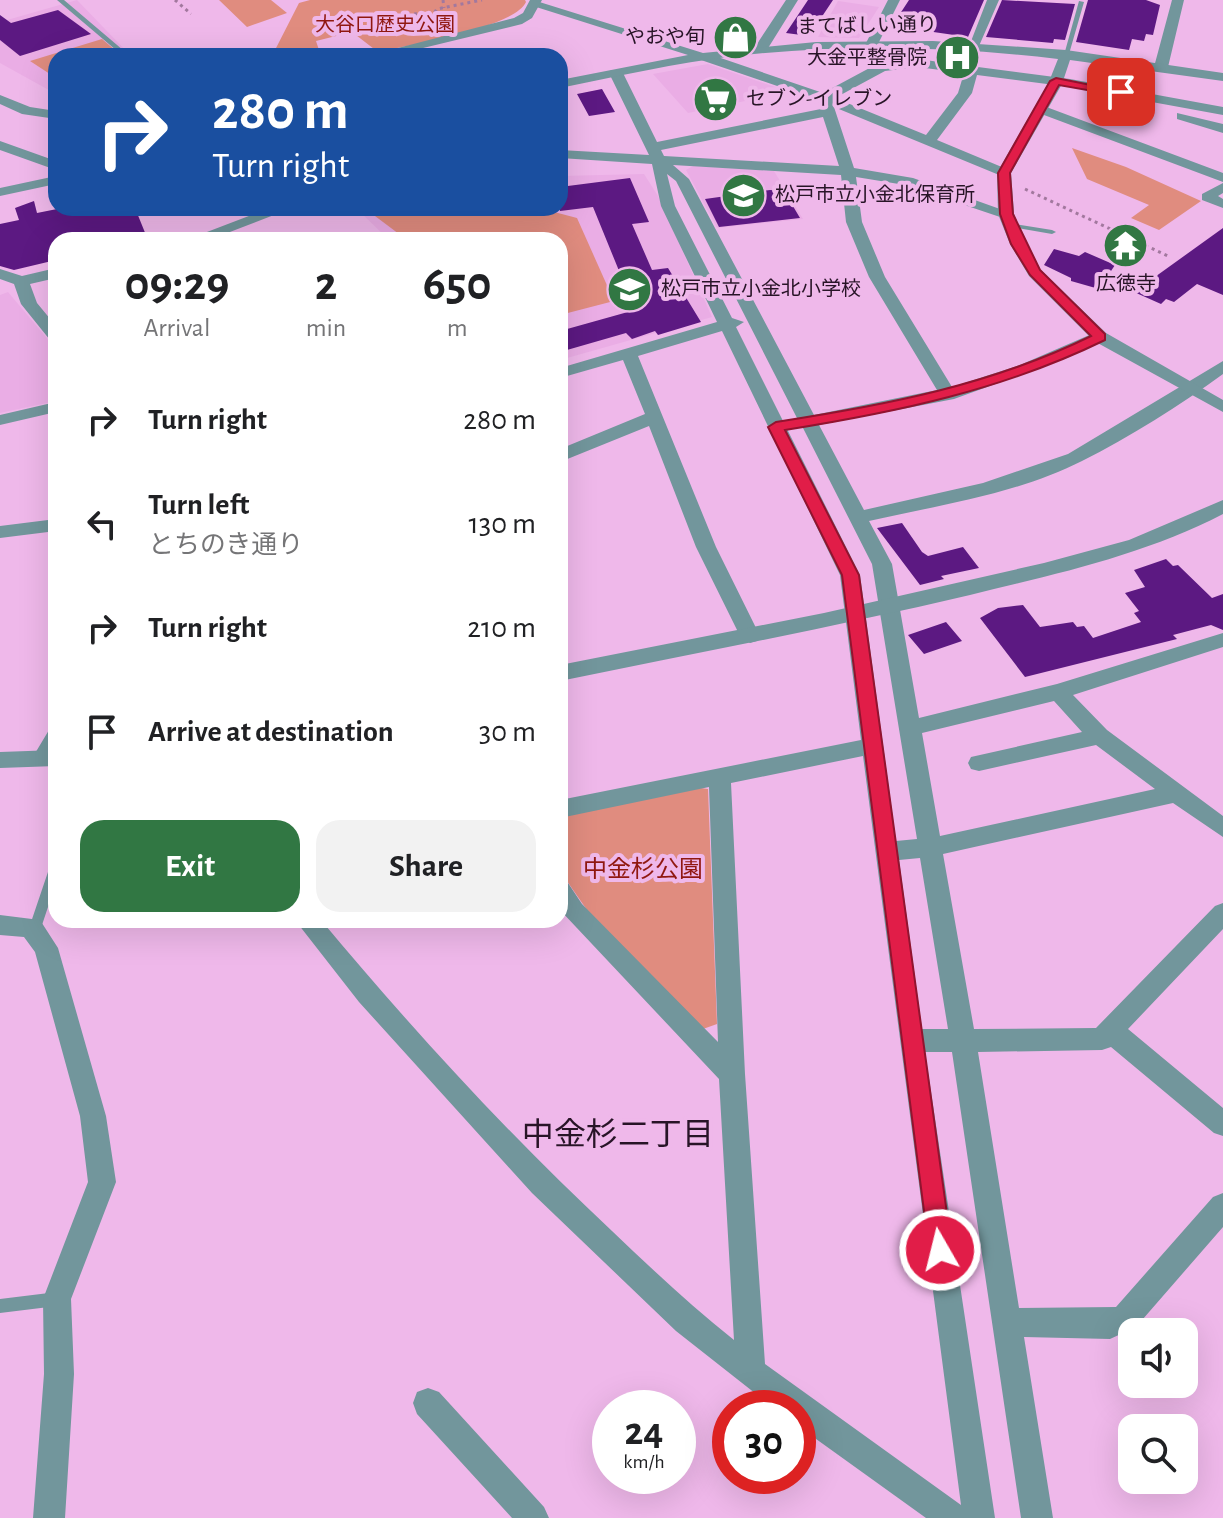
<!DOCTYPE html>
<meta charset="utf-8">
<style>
:root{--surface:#fff;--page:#f2f2f2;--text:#202124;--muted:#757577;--accent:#317743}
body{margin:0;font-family:"Alegreya Sans","Noto Sans JP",sans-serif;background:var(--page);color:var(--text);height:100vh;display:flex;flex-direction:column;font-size:30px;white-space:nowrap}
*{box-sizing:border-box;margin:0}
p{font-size:26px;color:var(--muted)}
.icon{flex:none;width:44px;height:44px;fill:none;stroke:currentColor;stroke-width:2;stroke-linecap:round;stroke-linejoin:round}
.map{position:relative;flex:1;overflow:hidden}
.drawer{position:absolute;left:48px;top:232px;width:520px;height:696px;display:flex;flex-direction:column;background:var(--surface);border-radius:24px;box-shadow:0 8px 32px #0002}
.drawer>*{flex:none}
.guide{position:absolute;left:48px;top:48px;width:520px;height:168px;border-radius:24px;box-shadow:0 8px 32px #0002;background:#1a4fa0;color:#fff;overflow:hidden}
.fabs{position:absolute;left:1118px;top:1318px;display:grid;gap:16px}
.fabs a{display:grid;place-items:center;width:80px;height:80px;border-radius:16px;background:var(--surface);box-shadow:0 8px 32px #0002;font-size:40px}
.speed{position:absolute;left:592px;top:1390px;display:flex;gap:16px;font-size:40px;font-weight:700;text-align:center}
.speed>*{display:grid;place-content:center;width:104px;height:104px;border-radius:50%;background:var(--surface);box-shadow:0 8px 32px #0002;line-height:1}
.speed small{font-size:20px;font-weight:400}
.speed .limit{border:12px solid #d22;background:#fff;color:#111}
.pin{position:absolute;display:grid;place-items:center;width:68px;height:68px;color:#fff;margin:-34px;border-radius:16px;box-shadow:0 4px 12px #0006}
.me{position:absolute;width:88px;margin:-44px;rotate:352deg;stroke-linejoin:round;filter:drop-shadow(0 0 6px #0008)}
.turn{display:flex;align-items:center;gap:28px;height:168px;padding:0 32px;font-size:36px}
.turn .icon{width:104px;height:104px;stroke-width:2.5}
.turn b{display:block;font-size:56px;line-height:68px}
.eta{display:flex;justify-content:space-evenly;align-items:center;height:136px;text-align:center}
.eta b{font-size:48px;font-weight:700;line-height:56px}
.action{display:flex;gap:16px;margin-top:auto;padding:16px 32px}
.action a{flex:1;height:92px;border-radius:24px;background:var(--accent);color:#fff;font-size:32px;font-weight:700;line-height:92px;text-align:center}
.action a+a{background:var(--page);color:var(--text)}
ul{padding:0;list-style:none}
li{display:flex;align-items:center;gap:24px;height:104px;padding:0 32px}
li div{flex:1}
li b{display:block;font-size:30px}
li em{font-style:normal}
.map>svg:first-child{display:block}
.built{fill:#eaade5}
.green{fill:#e08c7f}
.building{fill:#5c1982}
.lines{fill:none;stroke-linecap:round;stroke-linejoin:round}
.path{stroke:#a2789e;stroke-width:3;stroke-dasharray:3 4;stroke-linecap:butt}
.service{fill:#72969c;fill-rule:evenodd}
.minor{fill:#72969c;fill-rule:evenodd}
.tertiary{fill:#72969c;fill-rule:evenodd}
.route{fill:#e11d48;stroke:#92132f;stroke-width:2}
.labels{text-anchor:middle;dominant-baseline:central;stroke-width:8;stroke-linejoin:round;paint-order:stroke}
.far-park-label{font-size:20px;fill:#901810;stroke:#efb8ea}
.far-street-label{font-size:20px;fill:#281427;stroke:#efb8ea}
.far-poi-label{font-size:20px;fill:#281427;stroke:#efb8ea;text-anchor:start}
.park-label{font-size:24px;fill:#901810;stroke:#efb8ea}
.near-neighbourhood-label{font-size:32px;fill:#281427;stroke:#efb8ea}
</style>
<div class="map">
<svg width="1223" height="1518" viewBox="0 0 1223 1518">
<rect width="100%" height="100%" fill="#efb8ea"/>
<!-- built -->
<path class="built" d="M77,0l54,56h-75v38l-56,-31v-41z
M838,1l41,6 -20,31 -41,-1z
M708,64l79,27 1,1 -100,21 -35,-39z
M693,166l81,5 29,48 -86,9 -31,-58z
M644,174l14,22 54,121 -152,43v-120h-171l-32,-31 203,-1v-32z
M8,292l48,57v52l-56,12v-118z"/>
<!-- green -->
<path class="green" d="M219,0h52l16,13 -40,14z
M310,0h215l1,2c-12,26 -118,43 -148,50l-26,-20 -36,9 5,15h-63l16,-4 25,-49z
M102,39l20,17h-66v22l-26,-17z
M1072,148l54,19 75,34 -42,29 -28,-12 18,-13 -62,-26z
M396,208h143l38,10 37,83 -54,14v-75h-153l-32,-24z
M701,788l7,1 9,235 -14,5 -116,-119 -27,-39v-54z"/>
<!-- building -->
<path class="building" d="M808,0h25l-24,36 -23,-3z
M909,0h75l-16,37 -76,-11z
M1002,0l73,4 -10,36 -11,-1 -1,4 -67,-6z
M1088,0h58l14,5 -7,30 -7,-1 -2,7 -12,-2 -3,11 -53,-8z
M58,10l33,24 -71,22 -20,-16v-25l11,8z
M602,89l13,23 -26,4 -12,-22z
M630,178l19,44 -17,2 20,46 16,-2 33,54 -43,13 -3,-4 -23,8 -6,-6 -66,19v-21l75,-21 -42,-103 -33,4v-24z
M770,190l14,1 16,27 -81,9 -14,-28z
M34,201l3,12 25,-5h73l13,32h-53l-2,-7 -37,7v20l-42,10 -14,-4v-42l19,-4 -4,-12z
M1223,228v67l-26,-11 -23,18 -8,-3 -5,5 -27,-12z
M1054,249l25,7 6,-4 30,13 -16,24 -28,-8v-3l-27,-13z
M902,523l20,29 6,4 35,-9 16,21 -38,8 3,3 -24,6 -43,-57z
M1166,559l7,7 5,-1 34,33 11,-4v36l-12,-5 -38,10 4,4 -152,38 -45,-59 18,-10 25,-3 17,22 33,-5 4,5 7,-1 9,12 48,-16 -7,-9 5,-2 -14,-18 20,-6 -11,-17z
M946,622l16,19 -38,13 -16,-19z"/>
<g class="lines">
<!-- path -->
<path class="path" d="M175,0l16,14
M443,0l1,8
M393,15l41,-2 3,-4 45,-9
M1025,189l145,68"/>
<!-- service -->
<path class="service" d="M57,0h7l66,56h-7z
M1079,1l5,1 -15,52 -5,1z
M197,49l2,1v2l-11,4h-10z
M1008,223l44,7 4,2 -4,2 -41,-7h-3z
M56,724v13l-14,24h-8l-1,-3 1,-3 18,-30z
M56,861v22l-16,48 -2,4 -4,1 -4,-1 -2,-4 22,-65 2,-3z
M57,1292l5,2 2,5 -2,5 -5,2 -57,7v-14z"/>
<!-- minor -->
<path class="minor" d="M530,0h12l-10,18 -10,6 -132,32h-23l147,-38 9,-5z
M786,0h12l-33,53h-10l-2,-3z
M888,0h12l-23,46h-10l-1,-3z
M987,0h12l-20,46 -11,3z
M1172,0h12l-16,67 -7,4 -7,-4z
M706,53l117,40 54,-29 40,-5 153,20 153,28v8l-153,-28 -93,-12 -5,18 -35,47 72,30v6l-5,1 -170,-70 20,61 59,10 101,36 -8,5 -101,-34 -49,-8 6,45 23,55 67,110 68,-22 74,-32 6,-1 8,5 -39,20 -115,42 -135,26 45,85 119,-27 85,-29 155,-93v13c-44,32 -93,63 -141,87 -65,33 -143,44 -213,60l23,43 27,154 138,-34 166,-51v14l-150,48 34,35 116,86v21l-50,-34 -230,51 31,175 122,-1 119,-122 8,-3v26l-95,100 95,79v28l-9,-3 -103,-86 -9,3 -124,2 41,256 97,-1 97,-110 10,-4v34l-87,100 -26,12 -86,-2 29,181h-32l-69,-466h-27l70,466h-69l-128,-92v-18h-24l-98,-77 -144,-138 -173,-191 -64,-82h26c91,109 187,214 291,311 40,38 79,75 122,109l-15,-261 -159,-169v-30l8,3 14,21 136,138 -9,-255 -149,31v-18l301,-60 -21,-165 -118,-244 -84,25 78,191 44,89 -3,5 -7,2 -10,-7 -44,-89 -47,-121 -89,36v-13l85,-35 -22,-54 -63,18v-10l157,-46 -56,-116 -9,-42 -92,-6v-8l89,5 -40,-82 2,-3 12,3 34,69 164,-33 -3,-9 -117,-40 -2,-3zM917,67l47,6 -6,20 -32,42 -91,-37 50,-27zM823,117l16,49 -175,-10 -3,-6zM673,165l168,10 5,47 23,55 68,113 -123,25 -125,-236zM667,174l9,7 121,237 -11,6 3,4h14l69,136 45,275 -21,2 -36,-266 -124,-248 8,-5 -12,-4 -57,-112zM1054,701l28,31 -111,25 -3,6 3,6 8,2 117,-26 59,44 -215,47 -18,-103zM863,756l98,749 -196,-141 -20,-290 -14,-291zM920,858l28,171h-26l-23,-169z
M0,95l30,12 26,4v8l-34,-5 -22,-10z
M1041,105l182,68v9l-187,-70 -2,-3z
M1177,113l46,11v9l-46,-14z
M0,141l56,20v9l-56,-20z
M1223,183v10l-5,3 5,3v9l-21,-8v-6z
M270,208h22l-83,32h-23z
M56,268v10l-26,6 7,19 19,23v15l-6,-1 -29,-36 -7,-20 -14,-5v-10l22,7z
M56,402v10l-56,13v-10z
M56,519v12l-56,7v-12z
M56,750v16l-56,2v-16z
M0,915l40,5 18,28 48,168 10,66 -45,117 3,75 -9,144h-32l11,-144 -1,-75 45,-117 -8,-66 -45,-164 -11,-15 -24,-2z"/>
<!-- tertiary -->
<path class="tertiary" d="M533,0l170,53 113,-11 117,-1 133,9 157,23v8l-153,-21 -8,24 -51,89 3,41 12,30 15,26 65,63 117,67v12l-129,-71 -65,-65 -19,-32 -12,-30 -1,-41 51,-89 10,-25c-107,-13 -216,-15 -324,-3 -58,7 -116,20 -174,32v-8l128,-25 -155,-49z
M56,176v8l-56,12v-8z
M1223,500v14c-79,41 -167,60 -253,81 -136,32 -273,58 -410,86v-16l264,-52 220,-50 85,-23z
M428,1388l11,4 105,115 5,11h-37l-95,-104 -4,-11 4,-11z"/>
</g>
<!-- route -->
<path class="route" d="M1056,78l70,14 -5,4 -62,-11 -49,88 3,41 27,56 65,64v6c-102,50 -208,72 -320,90l74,145 93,675 -3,8 -9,3 -8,-3 -3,-8 -87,-675 -74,-148 8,-5c110,-17 215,-37 315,-86l-61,-61 -19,-31 -11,-30 -2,-41 52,-92z"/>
<!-- icons -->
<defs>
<symbol id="shop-disc" viewBox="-11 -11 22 22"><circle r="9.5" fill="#317743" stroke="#efb8ea"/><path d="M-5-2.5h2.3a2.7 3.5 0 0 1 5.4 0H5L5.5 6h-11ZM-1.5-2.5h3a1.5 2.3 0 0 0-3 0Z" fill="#fff"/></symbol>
<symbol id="hospital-disc" viewBox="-11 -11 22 22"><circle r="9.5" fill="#317743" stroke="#efb8ea"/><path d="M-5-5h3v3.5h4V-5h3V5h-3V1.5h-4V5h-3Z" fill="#fff"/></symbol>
<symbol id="supermarket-disc" viewBox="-11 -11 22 22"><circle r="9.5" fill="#317743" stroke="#efb8ea"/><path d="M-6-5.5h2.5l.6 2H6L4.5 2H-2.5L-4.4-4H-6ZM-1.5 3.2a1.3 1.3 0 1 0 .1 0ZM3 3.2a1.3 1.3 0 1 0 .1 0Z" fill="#fff"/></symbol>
<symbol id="school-disc" viewBox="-11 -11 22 22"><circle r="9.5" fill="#317743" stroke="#efb8ea"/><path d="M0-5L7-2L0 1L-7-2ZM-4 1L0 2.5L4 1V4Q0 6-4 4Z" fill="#fff"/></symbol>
<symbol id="temple-disc" viewBox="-11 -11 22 22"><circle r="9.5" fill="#317743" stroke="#efb8ea"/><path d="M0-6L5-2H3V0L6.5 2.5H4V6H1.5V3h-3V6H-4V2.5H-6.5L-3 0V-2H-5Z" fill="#fff"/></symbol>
</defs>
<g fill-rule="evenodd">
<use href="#shop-disc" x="710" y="12" width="51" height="51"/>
<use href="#hospital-disc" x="932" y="32" width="51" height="51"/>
<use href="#supermarket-disc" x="690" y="74" width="51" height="51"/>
<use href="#school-disc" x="718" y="170" width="51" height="51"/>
<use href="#temple-disc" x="1100" y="220" width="51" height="51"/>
<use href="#school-disc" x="604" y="264" width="51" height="51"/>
</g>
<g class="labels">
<!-- far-park labels -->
<g class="far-park-label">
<text x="385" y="25">大谷口歴史公園</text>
</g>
<!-- far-street labels -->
<g class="far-street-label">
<text transform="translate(867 26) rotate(-1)">まてばしい通り</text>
</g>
<!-- far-poi labels -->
<g class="far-poi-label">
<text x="705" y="37" text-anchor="end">やおや旬</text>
<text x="927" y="58" text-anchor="end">大金平整骨院</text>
<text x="746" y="99">セブン-イレブン</text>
<text x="775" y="195">松戸市立小金北保育所</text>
<text x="1126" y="284" text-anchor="middle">広徳寺</text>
<text x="661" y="289">松戸市立小金北小学校</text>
</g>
<!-- park labels -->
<g class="park-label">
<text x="643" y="870">中金杉公園</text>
</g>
<!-- near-neighbourhood labels -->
<g class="near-neighbourhood-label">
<text x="618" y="1135">中金杉二丁目</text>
</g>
</g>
</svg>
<div class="fabs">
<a><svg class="icon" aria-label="sound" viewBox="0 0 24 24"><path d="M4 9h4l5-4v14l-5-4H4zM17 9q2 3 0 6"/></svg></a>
<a><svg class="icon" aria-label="search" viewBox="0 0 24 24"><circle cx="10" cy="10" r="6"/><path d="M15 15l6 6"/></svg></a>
</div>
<div class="speed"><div>24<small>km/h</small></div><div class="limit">30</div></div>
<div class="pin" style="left:1121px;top:92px;background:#d93025"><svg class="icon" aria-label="arrive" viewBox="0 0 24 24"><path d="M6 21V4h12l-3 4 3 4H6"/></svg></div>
<svg class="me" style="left:940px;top:1250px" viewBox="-20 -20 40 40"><circle r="17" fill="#e11d48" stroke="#fff" stroke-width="3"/><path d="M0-11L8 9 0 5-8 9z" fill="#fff"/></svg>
<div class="guide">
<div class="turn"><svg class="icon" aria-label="right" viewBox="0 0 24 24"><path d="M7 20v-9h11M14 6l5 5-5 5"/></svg><div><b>280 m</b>Turn right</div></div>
</div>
<section class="drawer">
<div class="eta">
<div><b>09:29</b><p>Arrival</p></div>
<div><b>2</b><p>min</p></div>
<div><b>650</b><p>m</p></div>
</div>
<ul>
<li><svg class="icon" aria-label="right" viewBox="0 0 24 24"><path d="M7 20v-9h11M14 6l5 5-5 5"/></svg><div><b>Turn right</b></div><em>280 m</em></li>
<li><svg class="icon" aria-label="left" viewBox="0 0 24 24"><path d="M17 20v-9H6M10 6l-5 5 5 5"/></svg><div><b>Turn left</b><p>とちのき通り</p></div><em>130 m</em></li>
<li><svg class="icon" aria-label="right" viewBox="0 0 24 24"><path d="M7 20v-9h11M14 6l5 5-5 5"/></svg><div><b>Turn right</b></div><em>210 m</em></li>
<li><svg class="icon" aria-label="arrive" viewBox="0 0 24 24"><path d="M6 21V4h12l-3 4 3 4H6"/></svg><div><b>Arrive at destination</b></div><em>30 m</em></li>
</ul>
<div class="action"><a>Exit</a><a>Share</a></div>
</section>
</div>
